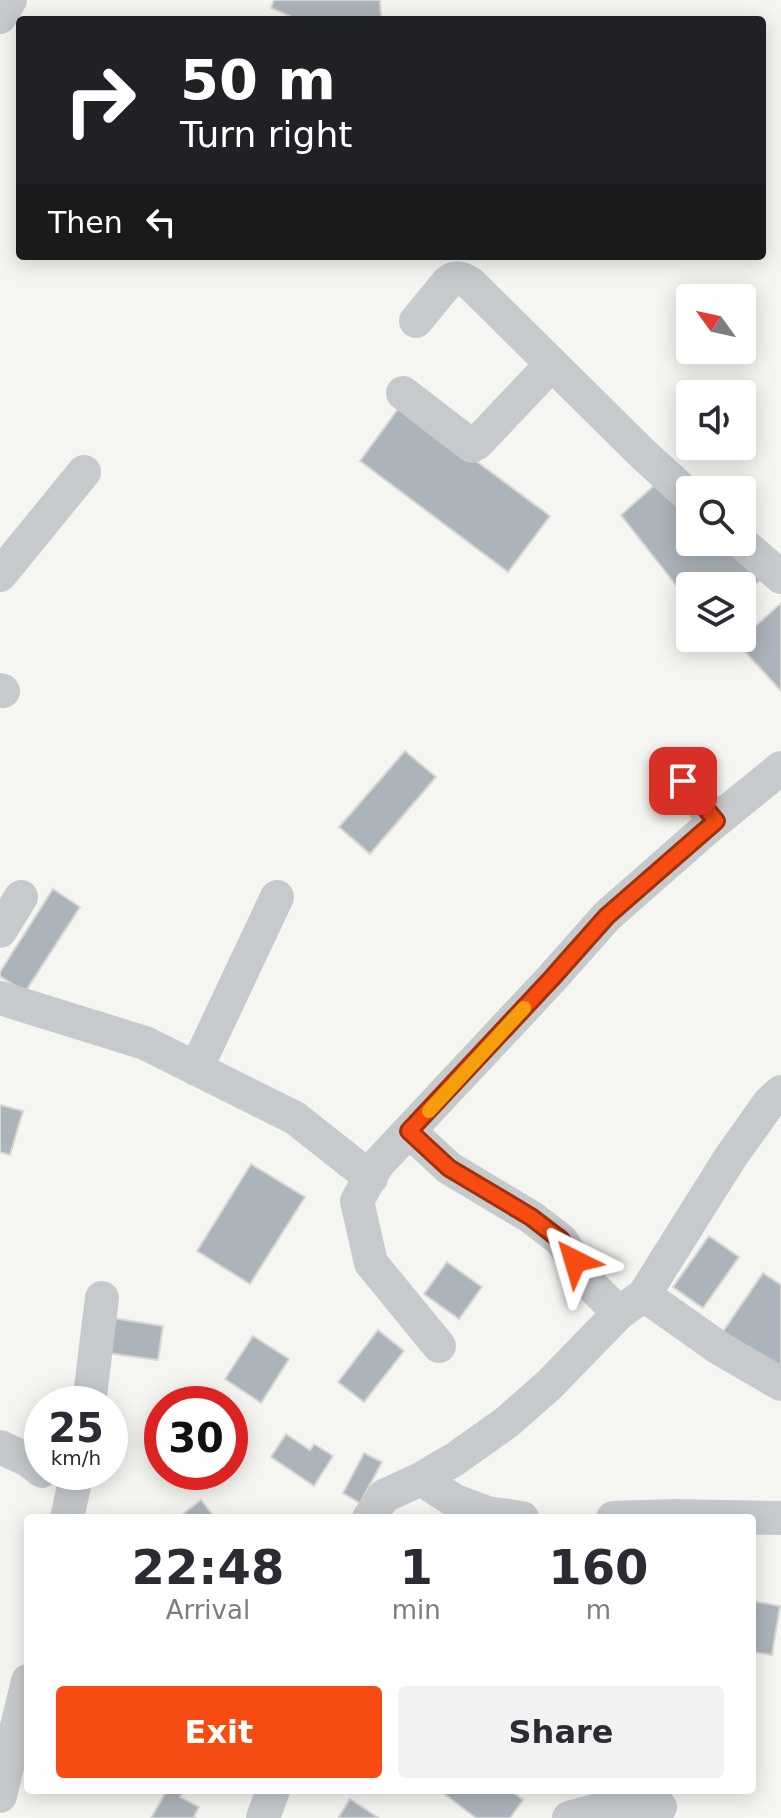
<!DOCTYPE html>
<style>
:root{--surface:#fff;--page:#f2f2f3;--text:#2b2b33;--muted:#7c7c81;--accent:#f64c11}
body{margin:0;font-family:"DejaVu Sans",sans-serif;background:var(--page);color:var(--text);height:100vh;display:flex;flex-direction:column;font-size:30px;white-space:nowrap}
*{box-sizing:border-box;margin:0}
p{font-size:26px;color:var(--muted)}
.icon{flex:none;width:44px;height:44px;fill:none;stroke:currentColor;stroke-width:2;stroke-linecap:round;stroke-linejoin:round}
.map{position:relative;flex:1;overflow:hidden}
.side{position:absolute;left:24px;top:1514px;width:732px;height:280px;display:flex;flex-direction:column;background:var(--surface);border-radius:8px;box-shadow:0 4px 20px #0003}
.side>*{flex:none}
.hud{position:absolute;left:16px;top:16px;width:750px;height:244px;border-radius:8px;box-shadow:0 4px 20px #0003;background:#202124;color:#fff;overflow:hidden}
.needle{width:52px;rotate:303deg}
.fabs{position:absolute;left:676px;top:284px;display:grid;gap:16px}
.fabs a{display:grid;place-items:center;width:80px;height:80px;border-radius:8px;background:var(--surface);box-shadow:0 4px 20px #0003;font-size:40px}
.speed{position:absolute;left:24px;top:1386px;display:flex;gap:16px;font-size:40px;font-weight:700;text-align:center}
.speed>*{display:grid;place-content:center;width:104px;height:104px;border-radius:50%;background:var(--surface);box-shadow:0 4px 20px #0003;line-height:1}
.speed small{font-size:20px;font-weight:400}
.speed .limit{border:12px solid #d22;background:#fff;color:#111}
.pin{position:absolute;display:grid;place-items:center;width:68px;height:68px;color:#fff;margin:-34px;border-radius:16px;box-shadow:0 4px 12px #0006}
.me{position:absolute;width:88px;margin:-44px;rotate:320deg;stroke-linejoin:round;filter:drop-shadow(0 0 6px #0008)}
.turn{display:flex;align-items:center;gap:28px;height:168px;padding:0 32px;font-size:36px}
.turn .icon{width:104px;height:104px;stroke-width:2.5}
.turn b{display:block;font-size:56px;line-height:68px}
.then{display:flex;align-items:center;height:76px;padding:0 32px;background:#0003;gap:16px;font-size:30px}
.eta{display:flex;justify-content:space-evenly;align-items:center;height:136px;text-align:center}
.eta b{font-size:48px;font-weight:700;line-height:56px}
.primary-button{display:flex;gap:16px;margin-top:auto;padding:16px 32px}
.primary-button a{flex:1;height:92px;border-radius:8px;background:var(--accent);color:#fff;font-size:32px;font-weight:700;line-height:92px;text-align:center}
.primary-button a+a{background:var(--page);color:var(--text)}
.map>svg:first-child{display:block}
.building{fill:#acb4bb;stroke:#d7d7d4;stroke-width:2}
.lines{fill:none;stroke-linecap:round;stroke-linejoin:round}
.minor{stroke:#c7cacd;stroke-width:34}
.route-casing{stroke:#a0310b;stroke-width:20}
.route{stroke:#f64c11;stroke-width:14}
.slow{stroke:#f59e0b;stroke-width:14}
</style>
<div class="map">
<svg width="781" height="1818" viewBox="0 0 781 1818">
<rect width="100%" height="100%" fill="#f5f6f1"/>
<!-- building -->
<path class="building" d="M274,0h106l1,16 3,4h-85l-28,-12z
M401,405l149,111 -42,56 -148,-111z
M657,483l33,27v32h40l38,31 -26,24v-11h-52v17l-69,-88z
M781,603v88l-44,-48z
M405,751l31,26 -66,77 -31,-27z
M53,889l27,18 -55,85 -25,-16v-4z
M0,1105l23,6 -13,44 -10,-3z
M251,1164l54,33 -55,87 -53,-33z
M709,1236l30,21 -36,51 -30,-21z
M447,1262l35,25 -23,32 -35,-25z
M763,1273l18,12v87l-59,-39z
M113,1318l50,8 -5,34 -51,-7z
M378,1330l26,21 -40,51 -26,-20z
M253,1336l36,23 -28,44 -36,-24z
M286,1434l24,16 4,-6 19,12 -19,30 -43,-29z
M364,1453l18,9 -22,41 -17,-10z
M201,1500l14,18h-37z
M752,1601l28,5 -8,49 -20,-3z
M167,1790h10l6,3 -3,4 19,10 -5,10 3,1h-46z
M443,1790h67l13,10 -13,18h-34l-34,-26z
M350,1799l29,19h-41z"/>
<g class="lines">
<!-- minor -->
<path class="minor" d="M0,17l10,-17
M416,321l32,-39c8,-6 13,-4 22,1l174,172 46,42
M403,393l69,53 5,-3 75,-79
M741,542l40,35
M0,575l84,-103
M0,690l3,1
M683,781l33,40
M0,931l21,-34
M0,998l145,45 150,75 76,60
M196,1069l81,-172
M409,1131l40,37 82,49 30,23 27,42 31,31
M644,1295l75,53 62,36
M439,1346l-68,-83 -14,-62 20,-36 175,-187 55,-62 99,-87 75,-61
M89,1404l13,-106
M0,1447l28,13 14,11
M421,1479l34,22 32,12 35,5
M67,1518l10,-46
M369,1518l15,-22 37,-17 34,-20 52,-37 42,-37 70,-72 25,-18 86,-137 39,-55 12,-11
M613,1518l60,-2 108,2
M0,1796l28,-115
M263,1818l10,-28
M569,1818l44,-12 47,1"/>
</g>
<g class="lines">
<defs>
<path id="route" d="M575,1261l-14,-21 -30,-23 -82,-49 -40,-37 143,-153 55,-62 109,-95 -33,-40"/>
</defs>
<!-- route casing -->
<use href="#route" class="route-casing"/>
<!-- route -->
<use href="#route" class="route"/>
<!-- slow -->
<path class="slow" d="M429,1111l95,-103"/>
</g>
</svg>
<div class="fabs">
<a><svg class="needle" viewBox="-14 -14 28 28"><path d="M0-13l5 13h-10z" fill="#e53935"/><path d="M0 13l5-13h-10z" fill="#7c7c81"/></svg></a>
<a><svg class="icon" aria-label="sound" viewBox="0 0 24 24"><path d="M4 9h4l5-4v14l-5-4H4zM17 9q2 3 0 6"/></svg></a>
<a><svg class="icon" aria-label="search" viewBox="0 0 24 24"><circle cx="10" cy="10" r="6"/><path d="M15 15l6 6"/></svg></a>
<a><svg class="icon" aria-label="layers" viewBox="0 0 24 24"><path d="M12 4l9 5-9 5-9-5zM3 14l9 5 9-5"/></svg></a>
</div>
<div class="speed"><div>25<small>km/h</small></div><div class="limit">30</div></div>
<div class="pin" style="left:683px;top:781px;background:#d93025"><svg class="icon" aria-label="arrive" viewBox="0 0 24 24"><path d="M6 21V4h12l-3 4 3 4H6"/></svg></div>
<svg class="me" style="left:575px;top:1261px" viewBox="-20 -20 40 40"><path d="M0-17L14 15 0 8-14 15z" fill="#f64c11" stroke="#fff" stroke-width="4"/></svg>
<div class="hud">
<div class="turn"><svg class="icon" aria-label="right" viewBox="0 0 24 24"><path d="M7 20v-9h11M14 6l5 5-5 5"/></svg><div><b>50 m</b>Turn right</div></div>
<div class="then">Then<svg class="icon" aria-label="left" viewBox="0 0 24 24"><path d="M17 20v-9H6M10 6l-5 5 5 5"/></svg></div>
</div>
<section class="side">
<div class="eta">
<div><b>22:48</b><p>Arrival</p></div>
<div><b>1</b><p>min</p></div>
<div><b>160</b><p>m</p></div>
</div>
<div class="primary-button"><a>Exit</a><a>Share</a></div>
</section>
</div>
